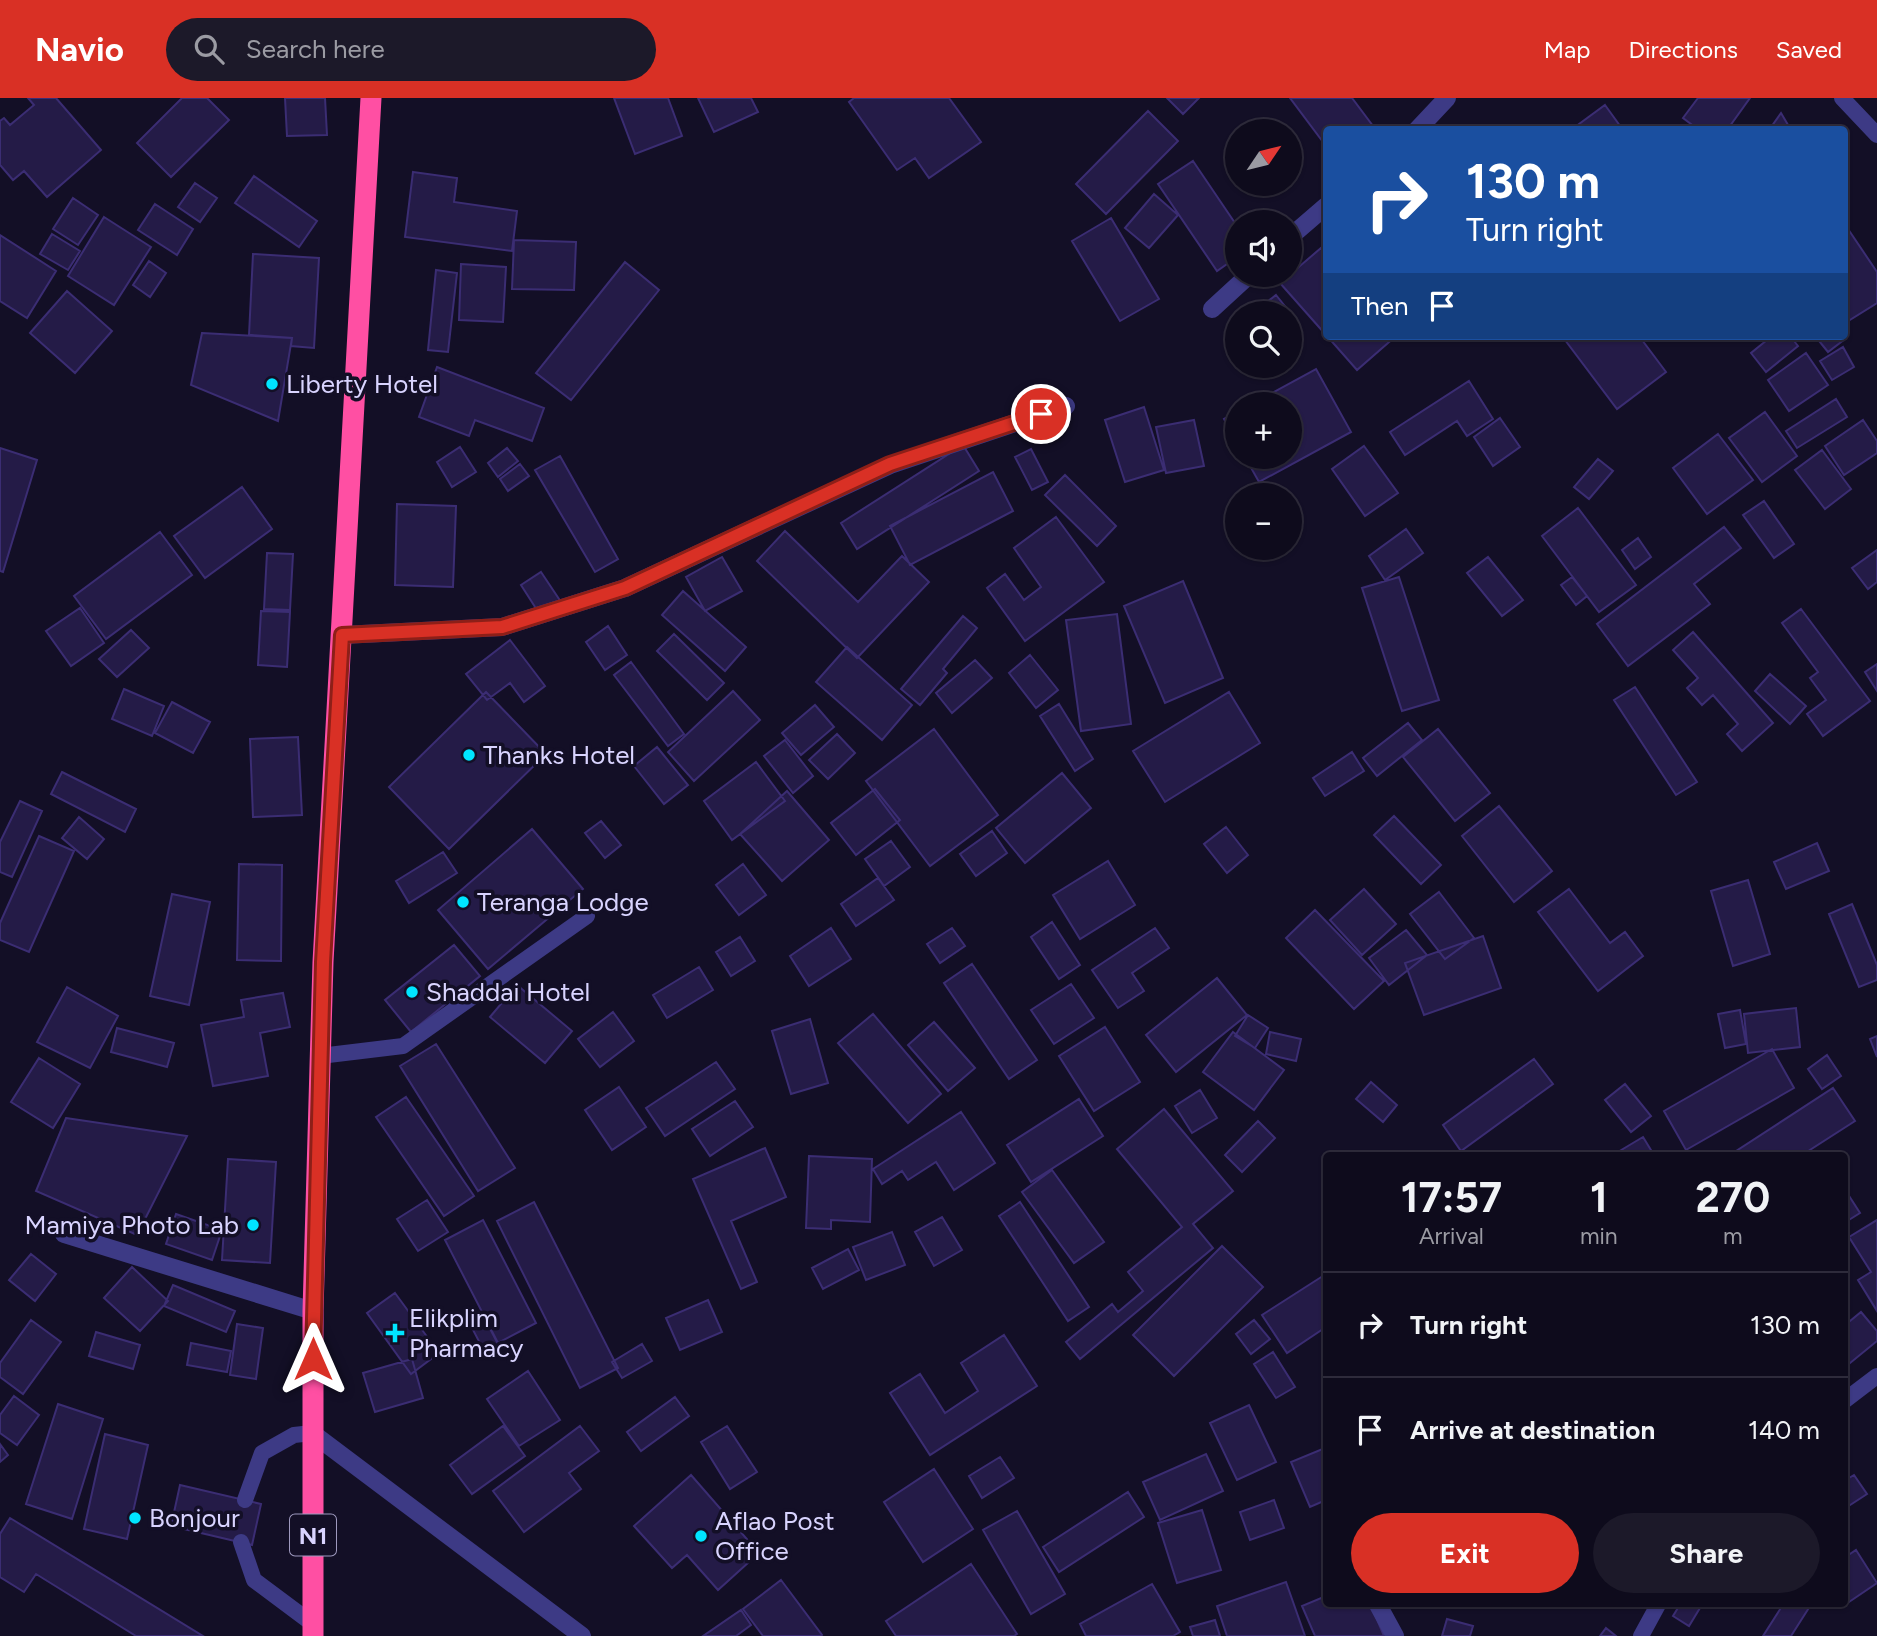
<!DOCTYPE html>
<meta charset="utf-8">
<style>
:root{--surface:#0e0b1c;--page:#1c1929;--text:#f1f3f6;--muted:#9b9ba3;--line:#2e2b3b;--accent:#d93025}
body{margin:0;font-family:Figtree,sans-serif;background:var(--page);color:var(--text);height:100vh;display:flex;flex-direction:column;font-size:26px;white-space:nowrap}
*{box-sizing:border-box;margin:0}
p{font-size:23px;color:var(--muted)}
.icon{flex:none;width:38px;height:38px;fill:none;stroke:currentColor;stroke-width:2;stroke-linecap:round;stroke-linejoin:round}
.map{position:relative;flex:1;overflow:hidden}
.panel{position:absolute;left:1323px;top:1054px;width:525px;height:455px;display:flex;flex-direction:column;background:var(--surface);border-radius:7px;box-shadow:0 2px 5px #0004,0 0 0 2px var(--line)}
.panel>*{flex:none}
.top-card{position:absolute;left:1323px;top:28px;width:525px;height:214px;border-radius:7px;box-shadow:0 2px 5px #0004,0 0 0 2px var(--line);background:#1a4fa0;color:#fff;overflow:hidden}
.needle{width:46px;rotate:55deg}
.controls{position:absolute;left:1225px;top:21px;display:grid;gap:14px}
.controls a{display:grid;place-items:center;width:77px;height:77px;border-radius:50%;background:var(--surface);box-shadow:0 2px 5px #0004,0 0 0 2px var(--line);font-size:35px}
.pin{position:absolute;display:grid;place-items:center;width:60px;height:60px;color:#fff;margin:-30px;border:4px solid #fff;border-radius:50%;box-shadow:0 2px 7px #0007}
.me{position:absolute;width:77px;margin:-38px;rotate:0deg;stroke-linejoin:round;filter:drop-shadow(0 0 5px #0008)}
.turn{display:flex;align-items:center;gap:24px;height:147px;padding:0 28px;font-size:32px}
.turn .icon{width:91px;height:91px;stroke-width:2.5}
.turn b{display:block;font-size:49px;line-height:60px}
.then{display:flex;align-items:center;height:66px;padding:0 28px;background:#0003;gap:14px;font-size:26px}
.eta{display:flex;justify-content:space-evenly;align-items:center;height:119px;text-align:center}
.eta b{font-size:42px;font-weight:700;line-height:49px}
.primary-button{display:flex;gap:14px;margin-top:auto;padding:14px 28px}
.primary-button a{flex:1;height:80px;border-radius:42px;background:var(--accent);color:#fff;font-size:28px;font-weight:700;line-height:80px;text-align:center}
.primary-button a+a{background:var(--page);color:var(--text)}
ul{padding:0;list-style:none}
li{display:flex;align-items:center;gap:21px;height:105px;padding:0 28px;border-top:2px solid var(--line)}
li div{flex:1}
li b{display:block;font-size:26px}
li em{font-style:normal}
header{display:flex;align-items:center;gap:42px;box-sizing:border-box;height:98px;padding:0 35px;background:var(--accent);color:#fff}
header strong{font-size:33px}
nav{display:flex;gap:38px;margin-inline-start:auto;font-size:24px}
.search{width:490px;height:63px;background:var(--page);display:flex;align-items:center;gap:18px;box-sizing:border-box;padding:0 24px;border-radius:38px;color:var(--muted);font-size:26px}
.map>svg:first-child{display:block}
.building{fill:#241b47;stroke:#3b2d73;stroke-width:2}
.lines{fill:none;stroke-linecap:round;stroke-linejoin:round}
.lane{stroke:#3d3a85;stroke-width:16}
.street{stroke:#3d3a85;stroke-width:18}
.highway{stroke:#ff4fa3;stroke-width:21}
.route-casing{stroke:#8d1f18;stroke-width:18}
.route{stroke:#d93025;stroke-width:12}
.poi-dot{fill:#00e5ff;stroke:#130f26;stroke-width:2.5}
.labels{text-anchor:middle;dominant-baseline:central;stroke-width:7;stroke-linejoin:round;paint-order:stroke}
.shield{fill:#130f26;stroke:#9e99be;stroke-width:2}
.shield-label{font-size:24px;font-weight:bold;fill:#d9d4ff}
.poi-label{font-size:26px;fill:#d9d4ff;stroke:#130f26;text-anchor:start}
</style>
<header>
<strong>Navio</strong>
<div class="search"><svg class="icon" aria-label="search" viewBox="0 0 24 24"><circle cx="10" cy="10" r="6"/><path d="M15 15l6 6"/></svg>Search here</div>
<nav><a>Map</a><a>Directions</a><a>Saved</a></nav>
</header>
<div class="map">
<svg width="1877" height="1538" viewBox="0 0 1877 1538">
<rect width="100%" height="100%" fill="#130f26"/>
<!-- building -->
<path class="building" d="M28,0h28l45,52 -54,47 -23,-26 -11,9 -13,-15v-44l4,-3 6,7 24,-20z
M182,0h25l22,22 -58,57 -34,-34z
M285,0h40l2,37 -40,1z
M614,0h54l14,38 -47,18z
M698,0h53l7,14 -44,20z
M854,0h95l32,44 -52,36 -14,-20 -18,12 -48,-68z
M1167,0h32l-16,16z
M1290,0h62l24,32h-50v16z
M1698,0h52l-23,32h-28l-16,-12z
M1605,7l18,25h-46l-2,-3z
M1148,13l30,30 -72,73 -30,-30z
M1781,15l10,17h-22z
M1193,63l44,65v31l-20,14 -59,-87z
M413,74l44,6 -3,24 63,9 -5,40 -107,-14z
M254,78l63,45 -18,26 -64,-44z
M195,85l22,15 -17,24 -22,-15z
M1154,96l24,21 -29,33 -24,-20z
M73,100l25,17 -20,30 -25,-16z
M155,106l38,25 -16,26 -39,-25z
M104,119l47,30 -37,58 -46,-29z
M1111,120l48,81 -39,22 -48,-80z
M1844,125l33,49v31l-32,20z
M52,136l28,17 -12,19 -28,-16z
M0,137l56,36 -29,47 -27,-17z
M514,142l62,2 -2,48 -62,-1z
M1321,150l5,6v81l-46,-52z
M253,156l66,4 -5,90 -23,-2 1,-8 -43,-3z
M149,163l17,12 -16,24 -17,-12z
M625,164l34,28 -88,110 -35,-27z
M461,166l45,3 -3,55 -44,-2z
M436,172l21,3 -9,79 -20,-2z
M67,193l45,40 -37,42 -45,-40z
M1276,197l16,20 -2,2v-4h-37z
M202,235l90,5 -14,83 -87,-36z
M1327,238h69l-39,34z
M1562,238h77l27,36 -49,37z
M1772,238h18l8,10 -32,26 -15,-19z
M1815,238h28l2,3 -17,13z
M1843,249l11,20 -22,13 -12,-19z
M1806,255l22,32 -39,26 -21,-31z
M437,269l107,41 -12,33 -57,-21 -6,16 -50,-19z
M1316,271l35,63 -92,50 -14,-25h45v-53h-38z
M1469,283l24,38 -26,17 -10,-15 -52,34 -15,-23z
M1836,301l11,18 -50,31 -11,-17z
M1144,309l20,63 -39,12 -20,-62z
M1237,314v31l-13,-24z
M1765,314l32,44 -35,26 -33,-44z
M1500,320l20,29 -27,19 -19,-29z
M1194,322l10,46 -38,7 -10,-46z
M1863,322l14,21v12l-33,22 -19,-29z
M1718,336l35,46 -46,34 -34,-46z
M963,347l16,26 -122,78 -16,-26z
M1364,348l34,47 -33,23 -33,-47z
M460,349l16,25 -24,15 -15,-25z
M0,350l37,12 -34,112 -3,-1z
M507,350l11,13 -20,16 -10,-14z
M1031,351l17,33 -16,8 -17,-33z
M1822,352l29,39 -26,20 -30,-39z
M560,358l58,103 -23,13 -60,-102z
M1598,361l15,12 -24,28 -15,-12z
M520,366l9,12 -21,15 -8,-12z
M993,374l20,39 -103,54 -20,-39z
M1065,377l51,51 -19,20 -52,-51z
M242,389l30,42 -67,49 -31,-42z
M1764,403l30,43 -20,14 -31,-43z
M397,406l59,2 -3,81 -58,-2z
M1578,410l58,77 -37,27 -57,-76z
M1056,419l48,65 -79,59 -38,-53 18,-14 19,26 17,-13 -27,-39z
M1724,429l17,21 -47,36 16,20 -82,62 -31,-42z
M1406,431l17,24 -38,27 -16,-24z
M785,433l73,71 44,-46 27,26 -72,76 -100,-97z
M160,434l32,43 -86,64 -32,-43z
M1638,440l13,19 -16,12 -13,-19z
M1877,452v32l-9,7 -16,-21z
M267,455l26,1 -3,56 -26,-1z
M722,459l20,34 -37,20 -19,-34z
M1488,459l35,43 -21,16 -35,-43z
M541,474l24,36 -21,13 -23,-36z
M1399,479l40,123 -37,11 -40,-123z
M1572,479l15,19 -11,9 -15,-20z
M1183,483l40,97 -58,25 -41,-97z
M683,493l63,56 -21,24 -63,-56z
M80,510l24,35 -33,23 -25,-35z
M1801,511l69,92 -47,35 -16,-22 19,-14 -16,-22 8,-6 -36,-49z
M261,513l29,1 -3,55 -29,-2z
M1117,516l14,110 -50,7 -15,-111z
M963,518l14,12 -34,41 4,4 -27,32 -19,-16z
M608,528l19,29 -22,15 -19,-28z
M131,532l18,18 -32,29 -18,-18z
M1693,534l80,91 -31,28 -15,-17 11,-10 -25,-29 -11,10 -15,-17 11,-10 -25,-28z
M674,536l50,49 -17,17 -50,-49z
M510,542l35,46 -21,16 -14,-19 -23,17 -21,-26z
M847,549l65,58 -30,35 -66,-58z
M1030,557l28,35 -22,18 -27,-35z
M975,562l17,18 -40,35 -16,-20z
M631,564l53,72 -16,12 -54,-71z
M1877,566v27l-12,-19z
M1770,576l36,32 -16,18 -35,-33z
M1635,589l62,95 -21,13 -62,-95z
M124,591l40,17 -12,30 -40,-17z
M733,593l27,29 -66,61 -26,-29z
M486,594l60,62 -97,95 -60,-62z
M1229,594l31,51 -95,59 -32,-51z
M172,604l38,20 -17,31 -38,-20z
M1059,606l34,55 -18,12 -35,-55z
M815,607l19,22 -33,28 -19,-22z
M1408,625l14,17 -45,36 -14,-18z
M934,631l64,86 -68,51 -64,-85z
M1438,631l52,64 -35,28 -52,-64z
M837,636l18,19 -27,26 -19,-19z
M298,639l4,78 -49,2 -3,-78z
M785,642l28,36 -20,17 -29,-37z
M657,649l31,38 -24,19 -30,-38z
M1352,654l12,19 -39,25 -12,-18z
M756,664l29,39 -53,39 -28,-39z
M62,674l74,37 -11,23 -74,-38z
M1062,675l29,35 -66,55 -29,-35z
M875,691l25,31 -44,35 -25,-32z
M787,693l42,49 -47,41 -42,-47z
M20,703l22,10 -30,66 -12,-5v-30z
M1499,708l53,65 -38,31 -52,-66z
M1394,718l47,49 -20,19 -47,-49z
M79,719l25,22 -17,20 -25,-21z
M601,723l20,24 -16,13 -20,-25z
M1226,729l22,28 -21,18 -23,-29z
M532,731l51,60 -95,80 -50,-59z
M992,733l15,22 -31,23 -16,-22z
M39,738l35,15 -45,101 -29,-12v-17z
M891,743l19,26 -26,19 -19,-27z
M1817,745l12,28 -43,18 -12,-27z
M443,754l14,21 -48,30 -13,-22z
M1108,763l27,44 -55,34 -27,-44z
M239,766l43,1 -1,96 -44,-1z
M743,766l23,31 -27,20 -23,-30z
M878,780l16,22 -38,26 -15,-22z
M1748,782l22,74 -37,12 -22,-75z
M1364,791l32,35 -34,31 -32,-35z
M1569,791l41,54 15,-11 18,24 -45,35 -60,-79z
M1439,794l35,46 -29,21 -35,-45z
M172,796l38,8 -21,103 -39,-9z
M1852,806l25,61v15l-18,7 -30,-73z
M1315,812l69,71 -30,28 -68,-71z
M1052,824l28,43 -21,14 -28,-42z
M831,830l20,31 -42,27 -19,-30z
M952,830l13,18 -25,17 -13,-19z
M1155,830l14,20 -37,25 12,18 -26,17 -26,-38z
M1406,832l21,25 -38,30 -20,-27z
M1483,838l18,52 -77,27 -19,-52z
M740,839l15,24 -24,15 -15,-24z
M454,847l26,31 -69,56 -26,-32z
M972,866l65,96 -28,19 -65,-96z
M699,869l14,23 -46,28 -14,-23z
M1217,880l30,37 -71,57 -30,-37z
M1071,886l23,34 -40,26 -23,-34z
M517,887l55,46 -27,32 -55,-46z
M67,889l51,29 -28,52 -53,-26z
M283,895l7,34 -30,6 8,43 -55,10 -12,-61 43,-8 -3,-17z
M1796,910l4,39 -52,6 -4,-39z
M1740,912l6,34 -21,4 -7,-34z
M613,914l21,29 -34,26 -22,-28z
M873,916l68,80 -33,29 -70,-80z
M1248,917l20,13 -13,20 -20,-12z
M810,921l18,64 -37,11 -19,-63z
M934,924l41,46 -27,23 -40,-46z
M1105,929l35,55 -46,29 -35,-55z
M117,930l57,15 -7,24 -56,-15z
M1233,934l51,38 -30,40 -51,-38z
M1270,934l31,7 -5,22 -30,-7z
M1877,938v21l-7,-18z
M436,946l79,124 -37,23 -78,-125z
M1772,951l22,39 -108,62 -22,-39z
M1827,957l14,21 -19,13 -14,-20z
M39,960l41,26 -27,44 -42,-26z
M1534,961l19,25 -92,67 -18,-26z
M716,964l19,27 -70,47 -19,-28z
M1371,984l26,23 -14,17 -27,-23z
M1625,986l26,32 -20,16 -26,-32z
M619,989l27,40 -34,23 -27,-40z
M1833,990l22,33 -53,34h-72z
M1200,992l17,28 -25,15 -17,-27z
M406,999l68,99 -30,20 -68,-99z
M1079,1001l24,37 -72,46 -24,-37z
M735,1003l18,26 -43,29 -18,-27z
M1164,1011l69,82 -40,33 20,24 -133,111 -14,-17 46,-38 6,8 25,-21 -15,-19 54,-45 -65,-78z
M961,1014l34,51 -41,27 -18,-28 -28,18 -6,-9 -20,13 -9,-15z
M66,1020l121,18 -50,99 -101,-44z
M1258,1023l17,17 -33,34 -17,-17z
M1643,1039l11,18h-41z
M765,1050l21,49 -55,24 26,61 -16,7 -48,-110z
M809,1058l63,3 -2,63 -39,-2v9l-25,-1z
M228,1061l48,3 -6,101 -48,-3z
M1052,1072l52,72 -30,21 -52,-71z
M1844,1090l16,25 -16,10z
M427,1102l21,32 -30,19 -21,-32z
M534,1104l84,166 -38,20 -83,-167z
M1020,1104l69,105 -21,14 -69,-105z
M176,1116l46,16 -10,30 -46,-16z
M942,1119l20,33 -28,16 -19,-34z
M483,1122l53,103 -38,20 -53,-103z
M1877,1122v91l-19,-31 13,-8 -22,-35z
M892,1134l13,33 -39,15 -13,-33z
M1222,1148l41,41 -89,89 -41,-41z
M848,1151l11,21 -36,19 -11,-21z
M31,1156l25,20 -21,27 -26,-21z
M132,1169l36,34 -28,30 -36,-33z
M1326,1176v53l-39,26 -25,-38z
M173,1187l62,26 -9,21 -62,-26z
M395,1195l44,60 -28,21 -44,-61z
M708,1202l14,32 -42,18 -14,-32z
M1861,1214l16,19v10l-33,27v-42z
M485,1221l13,25 -14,7 -13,-25z
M31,1222l30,22 -38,52 -23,-17v-14z
M1254,1222l16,19 -19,15 -15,-20z
M237,1226l26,4 -7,51 -26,-4z
M96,1234l44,13 -7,24 -44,-13z
M1004,1237l33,51 -107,69 -40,-62 30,-19 25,39 33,-22 -17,-28z
M191,1245l40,8 -4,21 -40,-7z
M642,1246l10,17 -30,17 -10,-16z
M1273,1254l22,35 -19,11 -22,-34z
M412,1261l11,39 -48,14 -12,-39z
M528,1273l32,49 -41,26 -32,-47z
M14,1298l25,19 -22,30 -17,-12v-18z
M675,1299l14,19 -48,35 -14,-19z
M58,1306l45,15 -31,100 -46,-15z
M1249,1307l27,57 -39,18 -27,-57z
M503,1328l22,30 -53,38 -22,-29z
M580,1328l19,25 -30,22 12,16 -57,43 -31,-41z
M727,1328l30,46 -27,17 -29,-47z
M105,1336l43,11 -21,94 -43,-10z
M0,1346l8,11 -8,7z
M1325,1350l1,52 -16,7 -19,-45z
M1206,1356l17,37 -63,29 -17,-38z
M1000,1359l14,21 -32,20 -13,-22z
M934,1371l39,60 -50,33 -39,-60z
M691,1377l68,78 -41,37 -31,-35 -15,13 -38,-42z
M1854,1377l13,19 -23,15v-28z
M180,1387l81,19 -9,41 -81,-19z
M1128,1394l16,25 -85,55 -16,-25z
M1274,1402l10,28 -34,12 -10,-28z
M1202,1412l19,60 -44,13 -19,-60z
M1017,1413l48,83 -34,20 -48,-84z
M10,1420l193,118h-67l-100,-62 -12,18 -24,-15v-43z
M1856,1452l21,33 -28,19 -5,-6v-38z
M971,1466l46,70 -3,2h-118l-10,-15z
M781,1482l41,55 -1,1h-58l-20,-27z
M1286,1484l19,54h-78l-10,-30z
M1152,1486l28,48 -7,4h-87l-6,-12z
M1326,1498v7h44l14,33h-69l-13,-30z
M1681,1505h22l-14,23 -16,-10z
M1784,1505h28l-21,33h-28z
M741,1512l10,15 -15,11h-33z
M1447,1521l26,7 -3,10h-28z
M1215,1522l5,16h-27l-3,-9z
M1606,1530l10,8h-16z"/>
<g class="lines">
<!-- lane -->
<path class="lane" d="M1842,0l35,37
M320,958l83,-10 184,-130
M1844,1303l33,-25
M245,1402l17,-47 32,-18 18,-2
M241,1444l13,38 59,44
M1641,1538l18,-33"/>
<!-- street -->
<path class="street" d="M1417,32l30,-32
M1290,139l36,-31
M1212,211l37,-34
M342,537l160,-8 123,-39 265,-123 176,-59
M64,1136l249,77
M312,1335l270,203
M1377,1505l18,33"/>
<!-- highway -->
<path class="highway" d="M313,1538v-325l10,-349 48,-864"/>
</g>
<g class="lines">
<defs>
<path id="route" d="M313,1261l10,-397 19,-327 160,-8 123,-39 265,-124 151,-50"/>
</defs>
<!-- route casing -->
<use href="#route" class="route-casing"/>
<!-- route -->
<use href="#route" class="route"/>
</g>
<!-- markers -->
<g class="poi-dot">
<circle cx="272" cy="286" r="7"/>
<circle cx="469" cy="657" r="7"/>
<circle cx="463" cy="804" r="7"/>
<circle cx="412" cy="894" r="7"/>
<circle cx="253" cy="1127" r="7"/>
<path d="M391.5 1224.5h7v7h7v7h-7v7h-7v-7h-7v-7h7z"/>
<circle cx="135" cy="1420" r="7"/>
<circle cx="701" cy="1438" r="7"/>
</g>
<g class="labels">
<!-- shield labels -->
<rect class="shield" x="290" y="1416.5" width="46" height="41" rx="5"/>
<g class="shield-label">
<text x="313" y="1437">N1</text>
</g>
<!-- poi labels -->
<g class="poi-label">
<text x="286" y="286">Liberty Hotel</text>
<text x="483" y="657">Thanks Hotel</text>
<text x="477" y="804">Teranga Lodge</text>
<text x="426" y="894">Shaddai Hotel</text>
<text x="239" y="1127" text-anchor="end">Mamiya Photo Lab</text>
<text x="409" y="1220">Elikplim<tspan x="409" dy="30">Pharmacy</tspan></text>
<text x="149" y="1420">Bonjour</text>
<text x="715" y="1423">Aflao Post<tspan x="715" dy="30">Office</tspan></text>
</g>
</g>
</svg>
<div class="controls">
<a><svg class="needle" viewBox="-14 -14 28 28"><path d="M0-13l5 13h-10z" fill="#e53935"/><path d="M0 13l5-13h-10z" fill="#9b9ba3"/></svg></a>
<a><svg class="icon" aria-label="sound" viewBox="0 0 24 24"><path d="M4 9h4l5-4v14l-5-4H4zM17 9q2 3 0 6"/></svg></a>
<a><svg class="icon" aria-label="search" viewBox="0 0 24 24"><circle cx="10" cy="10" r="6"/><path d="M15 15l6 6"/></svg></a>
<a>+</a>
<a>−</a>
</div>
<div class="pin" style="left:1041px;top:316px;background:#d93025"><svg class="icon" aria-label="arrive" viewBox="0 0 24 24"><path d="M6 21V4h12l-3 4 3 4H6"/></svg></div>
<svg class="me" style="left:313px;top:1261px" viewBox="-20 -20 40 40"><path d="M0-17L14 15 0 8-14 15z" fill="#d93025" stroke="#fff" stroke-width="4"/></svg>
<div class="top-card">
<div class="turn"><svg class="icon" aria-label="right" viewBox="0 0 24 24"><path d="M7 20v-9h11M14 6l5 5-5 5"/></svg><div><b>130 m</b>Turn right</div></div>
<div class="then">Then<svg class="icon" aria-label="arrive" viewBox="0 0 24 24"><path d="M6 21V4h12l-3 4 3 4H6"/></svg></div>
</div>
<section class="panel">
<div class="eta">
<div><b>17:57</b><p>Arrival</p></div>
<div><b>1</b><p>min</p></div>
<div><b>270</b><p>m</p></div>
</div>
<ul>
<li><svg class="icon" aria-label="right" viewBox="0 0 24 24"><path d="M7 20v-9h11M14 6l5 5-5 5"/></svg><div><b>Turn right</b></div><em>130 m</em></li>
<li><svg class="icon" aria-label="arrive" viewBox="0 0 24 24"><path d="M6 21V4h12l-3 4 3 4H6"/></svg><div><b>Arrive at destination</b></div><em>140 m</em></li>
</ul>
<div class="primary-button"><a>Exit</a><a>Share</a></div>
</section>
</div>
